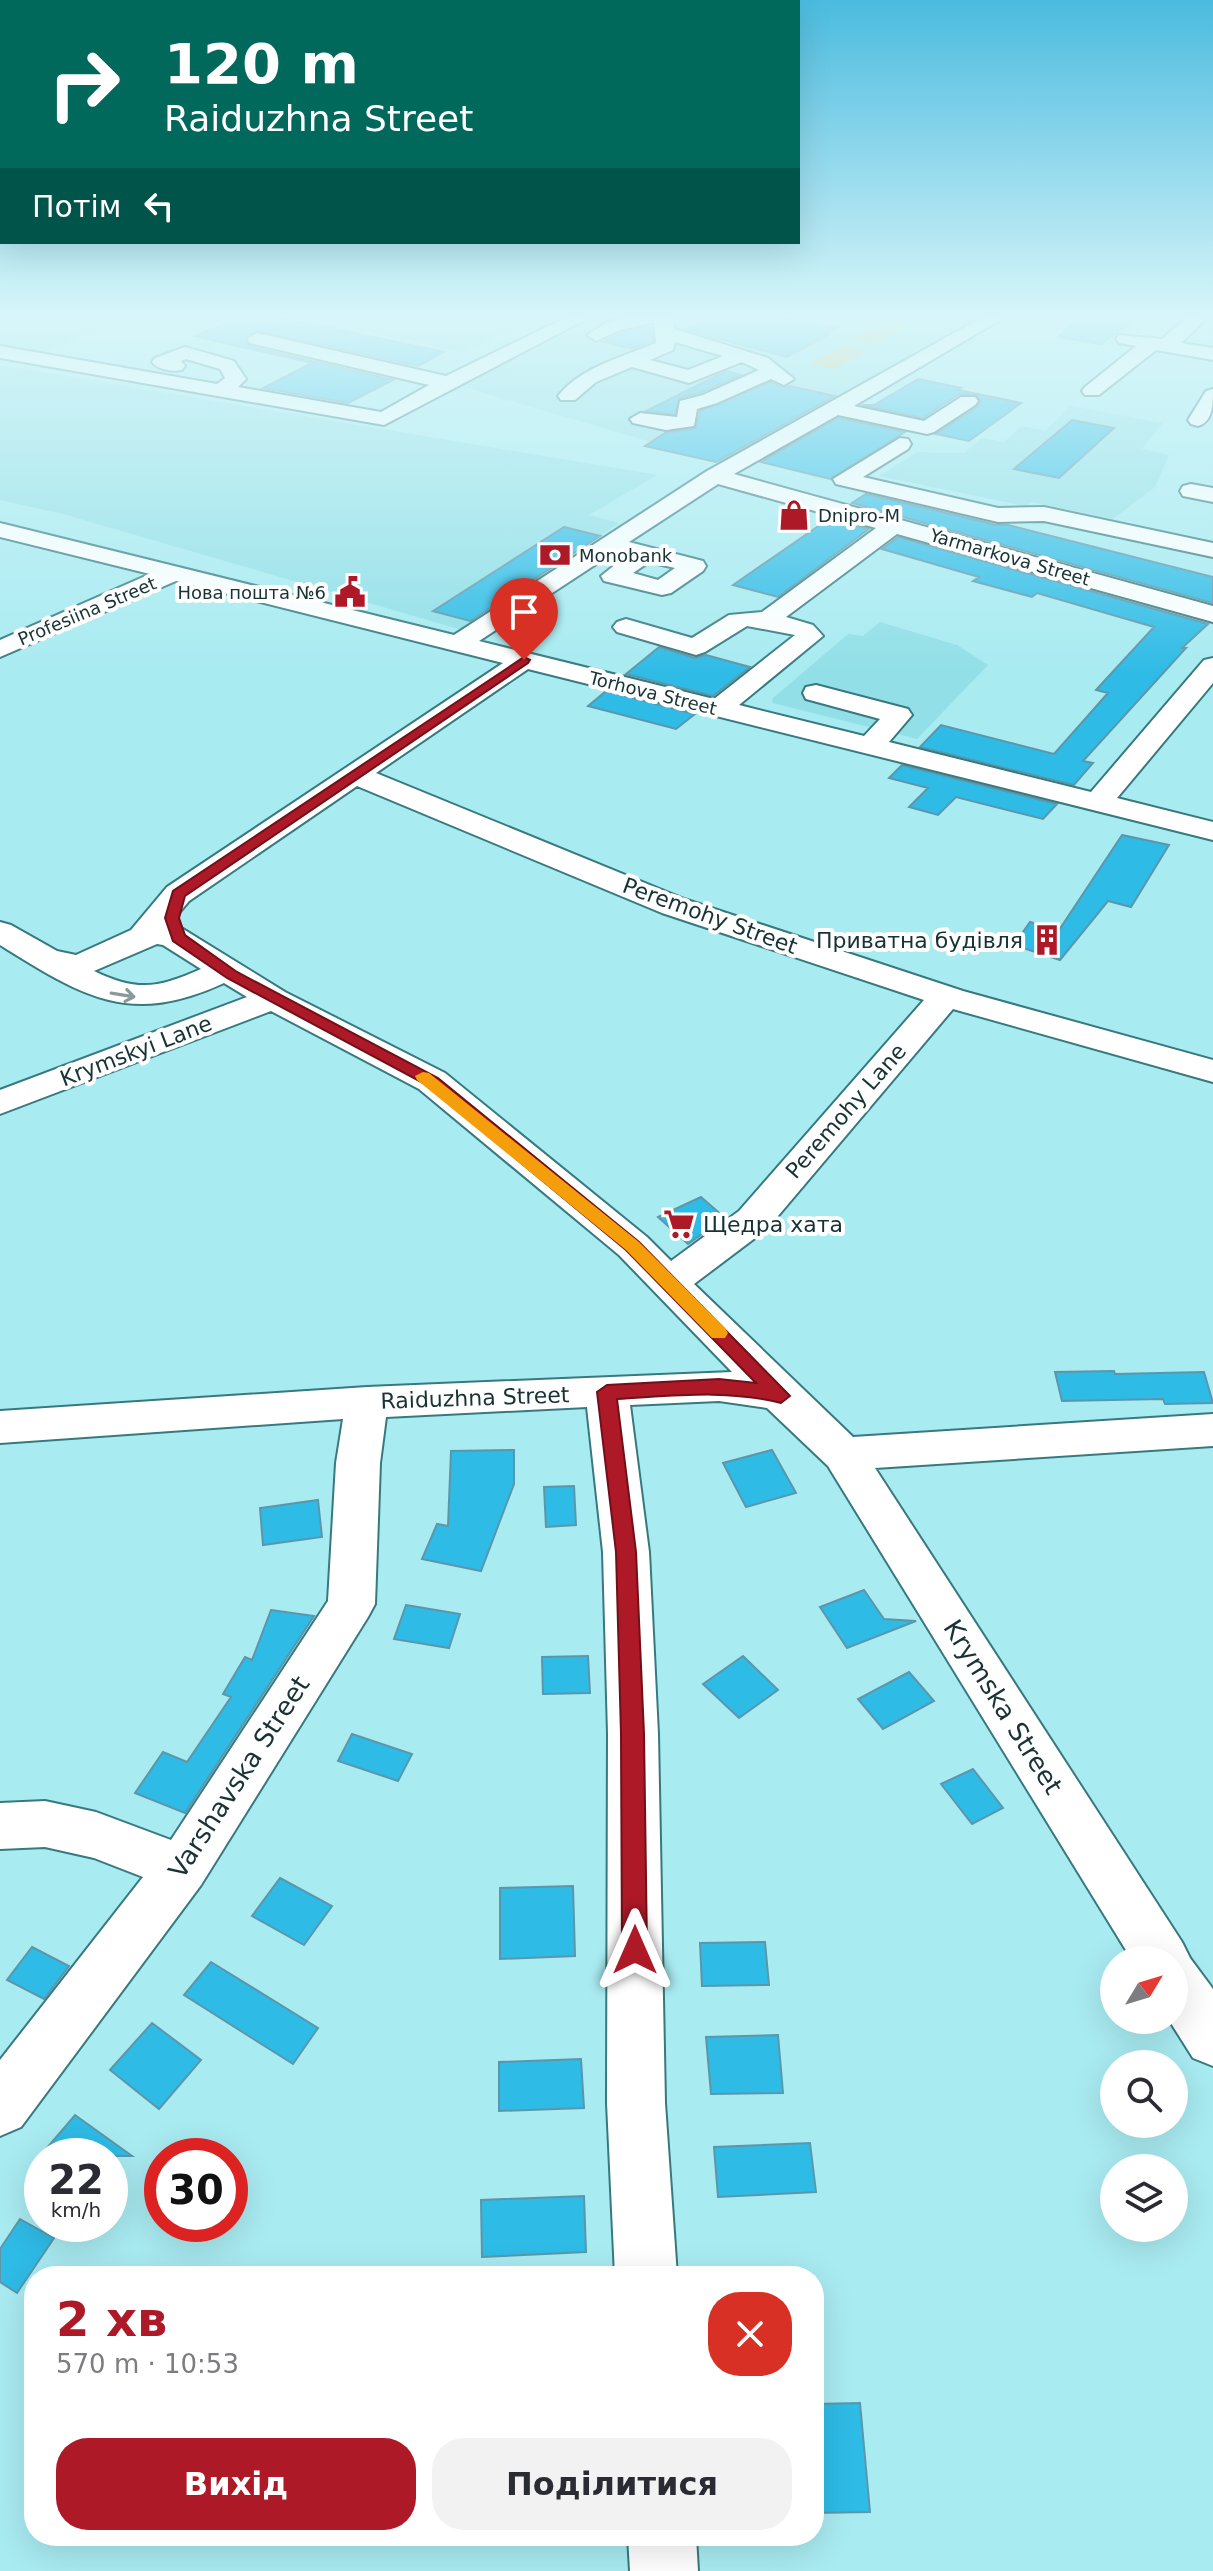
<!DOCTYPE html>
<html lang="uk">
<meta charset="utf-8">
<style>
:root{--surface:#fff;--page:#f2f2f3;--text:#2b2b33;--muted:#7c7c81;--accent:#ad1927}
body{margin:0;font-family:"DejaVu Sans",sans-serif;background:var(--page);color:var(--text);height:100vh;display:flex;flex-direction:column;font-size:30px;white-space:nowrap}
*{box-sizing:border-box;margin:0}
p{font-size:26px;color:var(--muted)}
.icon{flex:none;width:44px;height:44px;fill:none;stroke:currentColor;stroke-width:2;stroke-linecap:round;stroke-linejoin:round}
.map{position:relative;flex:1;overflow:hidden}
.drawer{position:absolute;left:24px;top:2266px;width:800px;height:280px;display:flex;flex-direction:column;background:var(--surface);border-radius:32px;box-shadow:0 8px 32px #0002}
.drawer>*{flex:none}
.hud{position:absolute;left:0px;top:0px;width:800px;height:244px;box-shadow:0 8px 32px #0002;background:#00695c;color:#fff;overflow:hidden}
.needle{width:52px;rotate:52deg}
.controls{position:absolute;left:1100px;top:1946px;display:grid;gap:16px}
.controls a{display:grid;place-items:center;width:88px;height:88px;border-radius:50%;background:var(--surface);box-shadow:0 8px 32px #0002;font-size:40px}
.speed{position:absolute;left:24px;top:2138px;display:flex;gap:16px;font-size:40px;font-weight:700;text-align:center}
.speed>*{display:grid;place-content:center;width:104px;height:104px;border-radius:50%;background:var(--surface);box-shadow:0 8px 32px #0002;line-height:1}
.speed small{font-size:20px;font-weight:400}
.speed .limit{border:12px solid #d22;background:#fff;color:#111}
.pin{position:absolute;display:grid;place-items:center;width:68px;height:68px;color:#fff;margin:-82px -34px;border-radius:50% 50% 50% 0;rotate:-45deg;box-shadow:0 0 8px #0007}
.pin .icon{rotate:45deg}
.me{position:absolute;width:88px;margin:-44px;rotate:0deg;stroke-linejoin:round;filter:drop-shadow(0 0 6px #0008)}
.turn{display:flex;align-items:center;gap:28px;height:168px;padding:0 32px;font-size:36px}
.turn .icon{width:104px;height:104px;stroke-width:2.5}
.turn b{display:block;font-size:56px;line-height:68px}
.then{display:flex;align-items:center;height:76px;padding:0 32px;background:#0003;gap:16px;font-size:30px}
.round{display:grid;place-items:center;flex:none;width:84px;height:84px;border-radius:32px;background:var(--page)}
.summary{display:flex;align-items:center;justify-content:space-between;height:136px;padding:0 32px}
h1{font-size:48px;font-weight:700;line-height:60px;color:var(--accent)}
.action{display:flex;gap:16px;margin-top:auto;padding:16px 32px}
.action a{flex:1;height:92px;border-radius:32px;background:var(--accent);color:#fff;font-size:32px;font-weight:700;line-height:92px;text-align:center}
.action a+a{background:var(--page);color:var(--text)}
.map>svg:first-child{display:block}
.built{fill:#92dfe7}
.green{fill:#eabf68}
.building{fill:#2ebbe6;stroke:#5d96aa;stroke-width:2}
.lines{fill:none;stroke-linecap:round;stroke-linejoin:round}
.minor-casing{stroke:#38797f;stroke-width:4}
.path{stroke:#78aeb2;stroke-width:3;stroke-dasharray:3 2;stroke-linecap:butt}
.minor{fill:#fff;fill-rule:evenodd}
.oneway{stroke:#8c999a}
.route{fill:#ad1927;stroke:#701019;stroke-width:2}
.slow{fill:#f59e0b}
.labels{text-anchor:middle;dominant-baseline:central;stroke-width:8;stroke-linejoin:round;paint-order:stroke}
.far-poi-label{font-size:18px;fill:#183335;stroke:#fefefe;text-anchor:start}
.far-street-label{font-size:18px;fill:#183335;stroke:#fefefe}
.street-label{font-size:22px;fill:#183335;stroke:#fefefe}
.poi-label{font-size:22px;fill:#183335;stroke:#fefefe;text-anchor:end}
.near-street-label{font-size:26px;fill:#183335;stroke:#fefefe}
</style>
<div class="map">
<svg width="1213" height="2571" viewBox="0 0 1213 2571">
<rect width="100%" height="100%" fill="#a8ebf1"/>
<!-- built -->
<path class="built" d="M24,314h103l-88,41 -39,-8v-23z
M372,314h167l-74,38 -122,-25z
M605,314h382l-258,151 -269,-79z
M0,365l657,110 -68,40 30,8 -157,107 -399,-116 -63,-14z
M1071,406l92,17 -21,26 27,6 -14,32 -42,32 -81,-17 -7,4 -146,-30 38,-24 47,1 18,-15 22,4 18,-16 23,5z
M880,622l77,23 31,20 -71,74 -144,-36 -1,-4 76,-65 15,2z"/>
<!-- green -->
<path class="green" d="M886,320l23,5 -35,19 -24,-5z
M841,346l24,5 -31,18 -24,-5z"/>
<!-- building -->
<path class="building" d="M252,314l69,12 123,26 -26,14 -163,-36 -11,8 5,8 144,34 -45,23 -85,-15 49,-25 -118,-27z
M718,314h45l71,14 -10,6h5l-42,23 -101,-27z
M1085,314h57l-41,30 -43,-7z
M647,327l5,1 1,13 -20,8 -30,-7 20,-10z
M726,371l15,4 -39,17 -23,6 -4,16 -29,-3z
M918,379l43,9 -3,2 63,13 -52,38 -33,-7 41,-27 4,-6 -6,-7h-16l-36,24 -61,-13h12z
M771,382l12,6 6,-2 46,10 -119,66 -71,-16 20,-13 31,-5 4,-17z
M838,418l67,14 -75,47 -69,-17z
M1072,420l42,8 -55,50 -45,-9z
M866,494l131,31h11l205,52v26l-361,-100z
M830,518l39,11 -91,68 -45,-12z
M564,527l36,9 -130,85 -37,-10z
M898,537l310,87 -26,24h4l-103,113 10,2 -19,22 -154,-38 21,-22 113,29 54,-61 -12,-3 58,-63 -117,-34 -5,4 -59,-16 6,-4 -97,-28z
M659,647l36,11 11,-3 44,12 -37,29 -87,-22z
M606,691l89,23 -19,15 -88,-23z
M902,765l155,39 -14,15 -87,-22 -18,18 -29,-8 19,-19 -39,-10z
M1122,835l47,10 -38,62 -23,-6 -48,59 -46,-15 16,-23 29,8z
M701,1197l24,21 -37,26 -30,-27z
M1114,1371l1,3 89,-2 9,31 -48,1 -2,-5 -101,2 -7,-29z
M514,1450v34l-33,87 -59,-12 15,-35 11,2 3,-75z
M772,1450l24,43 -50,14 -23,-44z
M574,1486l2,39 -30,2 -2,-40z
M318,1500l4,37 -59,8 -3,-37z
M864,1590l20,29 32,2 -69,27 -27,-41z
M406,1605l54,9 -11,34 -55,-9z
M271,1610l43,6 -129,197 -50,-20 28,-41 24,10 44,-65 -8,-3 22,-37 7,3z
M588,1656l2,37 -47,1 -1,-37z
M743,1656l35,34 -39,28 -36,-34z
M909,1672l25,29 -51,28 -25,-30z
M352,1734l60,20 -14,27 -60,-20z
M973,1769l30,39 -31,16 -31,-40z
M280,1878l52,28 -28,39 -52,-29z
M573,1886l2,70 -75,3v-71z
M765,1942l4,43 -67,1 -2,-43z
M32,1947l37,19 -25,33 -37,-19z
M211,1962l107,66 -25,36 -109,-69z
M152,2023l49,37 -42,49 -49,-39z
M778,2035l5,58 -72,1 -5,-57z
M581,2059l3,49 -85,3v-49z
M75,2115l57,41h-92z
M810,2143l6,49 -98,5 -4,-50z
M584,2196l2,56 -104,5 -1,-57z
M20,2219l34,19 -37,55 -17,-11v-33z
M860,2403l10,109 -56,1v-109z"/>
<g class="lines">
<defs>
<path id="minor" d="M573,314h23l-212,111 -384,-67v-12l217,38 8,-6 -5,-9 -34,-10 -5,2 4,5 -3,4c-9,2 -24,0 -30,-8l3,-4 30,-11 49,14 12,18 -8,8 143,25 48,-27 -179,-42 -3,-4 10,-6 189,43z
M642,314h31l1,15 94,29 26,21 -10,6 -13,-6 -54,24 -20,6 -3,17 -28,4 -33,-7 -3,-4 10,-6 37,4 3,-16 23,-6 56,-25 -17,-8 -53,21 -57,-16 -36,15 -21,18h-14l-3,-4c23,-29 65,-39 98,-53l-2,-21 -34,8 -24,11 -9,-6 20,-13zM675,342l48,14 -35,14 -38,-10 23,-10z
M988,314h22l-156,92 70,15 37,-24h14l3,4 -3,4 -41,27 -7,2 -89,-19 -104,59 479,132v16l-316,-88 -111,83 27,8 10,11 -84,69 125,31 16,-17 -74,-20 -3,-6 3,-6 10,-2 92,24 4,6 -23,27 202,50 113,-132 9,-2v25l-96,115 96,24v18l-685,-171 -152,104 308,126 279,92 250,69v22l-260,-73 -186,220 -73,55 159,153 360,-23v32l-338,22 307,474 8,16 23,31v77l-20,-8 -24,-38h5v-60h-42l-304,-494 -61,-58 -48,-7 -89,4 19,147 9,182 7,369 12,173h-62l-8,-173 1,-369 -5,-182 -16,-145 -201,10 -6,46 -5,141 -7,13 -167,268 -180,242 -21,9v-76l143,-183 -49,-19 -49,-11 -45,2v-46l45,-2 51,11 75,28 157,-239 8,-138 7,-44 -343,24v-32l367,-24 365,-15 -113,-117 -200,-166 -148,-78 -271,103v-24l247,-93 -23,-14c-95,44 -142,13 -224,-38v-23l11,3 46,26 19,4 55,-25 36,-43 336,-224 -327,-82 -176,76v-17l150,-66 -150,-37v-14l454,112 253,-164zM718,484l158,44 -114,84 -33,3 -37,23 -66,-19 -9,3 -4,5 4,5 79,23 9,-3 42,-26 48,9 -81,64 -235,-58 134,-88 13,3 -25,20 3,5 58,14 9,-2 32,-22 3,-5 -3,-5 -74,-19zM649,562l26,6 -17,12 -25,-7zM357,786l305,127 262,87 -185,211 -68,50 -24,-24 -202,-164 -160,-81 -102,-63 -15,-3 21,-25zM157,944l6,1 38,24c-42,19 -64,23 -107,2z
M1191,314h20l-30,29 32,5v12l-57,-10 -57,45h-14l-3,-4 3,-4 51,-41 -17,-3 -3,-4 3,-4 43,4z
M1213,389c0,15 0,33 -15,37l-7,-2 -3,-4 18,-29z
M900,438l8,1 3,5 -3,5 -45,28 135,31 46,-1 169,36v14l-169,-36 -46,1 -162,-38 -3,-5z
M1191,484l22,4v14l-30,-6 -3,-5 3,-5z
M628,2536h68l2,35h-68z"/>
</defs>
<!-- minor casing -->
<use href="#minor" class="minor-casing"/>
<!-- path -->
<path class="path" d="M131,314l-5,2 11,2"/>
<!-- minor -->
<use href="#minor" class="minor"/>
</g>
<!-- one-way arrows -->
<defs><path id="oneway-shaft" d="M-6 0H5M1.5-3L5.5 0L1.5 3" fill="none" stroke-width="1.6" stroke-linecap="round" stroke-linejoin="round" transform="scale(2)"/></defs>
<use class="oneway" href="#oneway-shaft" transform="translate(123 995) rotate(9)"/>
<!-- sky -->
<linearGradient id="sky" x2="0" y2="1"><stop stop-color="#4bbbdf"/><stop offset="0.47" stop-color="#d8f6f9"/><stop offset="1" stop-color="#d8f6f9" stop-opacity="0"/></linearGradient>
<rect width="1213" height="674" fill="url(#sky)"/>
<!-- route -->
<path class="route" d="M524,657l6,3 -2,3 -343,233 -6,22 6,17 52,37 201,106 201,164 151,154 -9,7c-55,-14 -108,-7 -164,-4l19,153 8,182 3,216 -4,8 -8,3 -9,-3 -4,-8 -1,-216 -5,-182 -19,-160 10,-7 112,-6 37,4 -130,-133 -199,-165 -200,-107 -54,-37 -8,-23 8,-27z"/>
<!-- slow -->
<path class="slow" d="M423,1072l6,1 210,169 86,86 3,5 -3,5h-13l-86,-88 -209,-170 -2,-4z"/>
<!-- icons -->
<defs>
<symbol id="shop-bare" viewBox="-9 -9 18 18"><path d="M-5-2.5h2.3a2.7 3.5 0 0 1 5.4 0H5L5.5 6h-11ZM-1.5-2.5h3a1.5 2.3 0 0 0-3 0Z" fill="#ad1927" stroke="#fefefe" stroke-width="2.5" paint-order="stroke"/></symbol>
<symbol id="bank-bare" viewBox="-9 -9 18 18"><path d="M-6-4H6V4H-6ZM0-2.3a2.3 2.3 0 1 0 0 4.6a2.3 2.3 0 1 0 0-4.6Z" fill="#ad1927" stroke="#fefefe" stroke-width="2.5" paint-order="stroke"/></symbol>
<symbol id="civic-bare" viewBox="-9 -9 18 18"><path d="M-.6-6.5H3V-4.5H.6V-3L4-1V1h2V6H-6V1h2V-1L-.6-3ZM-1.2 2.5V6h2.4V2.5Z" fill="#ad1927" stroke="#fefefe" stroke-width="2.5" paint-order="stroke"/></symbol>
<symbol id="building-bare" viewBox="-9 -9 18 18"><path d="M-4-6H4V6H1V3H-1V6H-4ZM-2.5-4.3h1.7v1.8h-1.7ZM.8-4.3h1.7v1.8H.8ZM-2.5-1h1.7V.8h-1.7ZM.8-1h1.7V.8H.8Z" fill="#ad1927" stroke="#fefefe" stroke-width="2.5" paint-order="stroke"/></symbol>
<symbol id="supermarket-bare" viewBox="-9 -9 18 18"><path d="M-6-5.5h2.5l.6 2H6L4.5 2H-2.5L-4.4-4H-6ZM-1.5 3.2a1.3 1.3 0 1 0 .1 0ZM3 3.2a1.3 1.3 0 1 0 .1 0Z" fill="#ad1927" stroke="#fefefe" stroke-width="2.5" paint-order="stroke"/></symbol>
</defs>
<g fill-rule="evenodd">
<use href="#shop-bare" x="772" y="493" width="44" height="44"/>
<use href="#bank-bare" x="533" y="533" width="44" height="44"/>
<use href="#civic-bare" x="328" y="570" width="44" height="44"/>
<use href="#building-bare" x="1025" y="918" width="44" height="44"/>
<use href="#supermarket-bare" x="657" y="1202" width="44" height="44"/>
</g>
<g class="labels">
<!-- far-poi labels -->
<g class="far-poi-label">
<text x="818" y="515">Dnipro-M</text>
<text x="579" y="555">Monobank</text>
<text x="326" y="592" text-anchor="end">Нова пошта №6</text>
</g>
<!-- far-street labels -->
<g class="far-street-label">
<text transform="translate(1010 557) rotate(16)">Yarmarkova Street</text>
<text transform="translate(87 611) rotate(-23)">Profesiina Street</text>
<text transform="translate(653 693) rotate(14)">Torhova Street</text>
</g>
<!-- street labels -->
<g class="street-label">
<text transform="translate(710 916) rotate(20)">Peremohy Street</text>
<text transform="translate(136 1051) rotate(-21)">Krymskyi Lane</text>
<text transform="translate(846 1111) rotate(-49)">Peremohy Lane</text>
<text transform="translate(475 1398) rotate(-2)">Raiduzhna Street</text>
</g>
<!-- poi labels -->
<g class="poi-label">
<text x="1023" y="940">Приватна будівля</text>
<text x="703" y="1224" text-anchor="start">Щедра хата</text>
</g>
<!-- near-street labels -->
<g class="near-street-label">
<text transform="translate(1003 1707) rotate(58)">Krymska Street</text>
<text transform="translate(239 1777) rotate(-57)">Varshavska Street</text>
</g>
</g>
</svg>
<div class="controls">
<a><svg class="needle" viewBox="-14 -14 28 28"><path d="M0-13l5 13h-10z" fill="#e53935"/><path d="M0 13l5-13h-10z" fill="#7c7c81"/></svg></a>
<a><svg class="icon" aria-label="search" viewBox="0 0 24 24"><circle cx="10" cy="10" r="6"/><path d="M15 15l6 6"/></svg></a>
<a><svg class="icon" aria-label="layers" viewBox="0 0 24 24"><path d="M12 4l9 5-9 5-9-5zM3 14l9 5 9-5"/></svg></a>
</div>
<div class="speed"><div>22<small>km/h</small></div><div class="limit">30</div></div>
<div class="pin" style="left:524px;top:660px;background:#d93025"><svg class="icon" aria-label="arrive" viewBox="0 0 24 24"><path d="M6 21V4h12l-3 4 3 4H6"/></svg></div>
<svg class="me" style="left:635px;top:1950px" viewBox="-20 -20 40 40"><path d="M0-17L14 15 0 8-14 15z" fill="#ad1927" stroke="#fff" stroke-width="4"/></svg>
<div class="hud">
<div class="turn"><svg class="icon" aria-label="right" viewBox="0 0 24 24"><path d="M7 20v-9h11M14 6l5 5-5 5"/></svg><div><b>120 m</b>Raiduzhna Street</div></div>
<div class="then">Потім<svg class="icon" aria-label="left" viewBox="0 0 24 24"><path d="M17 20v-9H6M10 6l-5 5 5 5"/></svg></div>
</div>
<section class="drawer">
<div class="summary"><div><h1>2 хв</h1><p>570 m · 10:53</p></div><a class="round" style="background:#d93025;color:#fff"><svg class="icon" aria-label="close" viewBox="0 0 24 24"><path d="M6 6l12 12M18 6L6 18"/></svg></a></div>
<div class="action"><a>Вихід</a><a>Поділитися</a></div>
</section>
</div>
